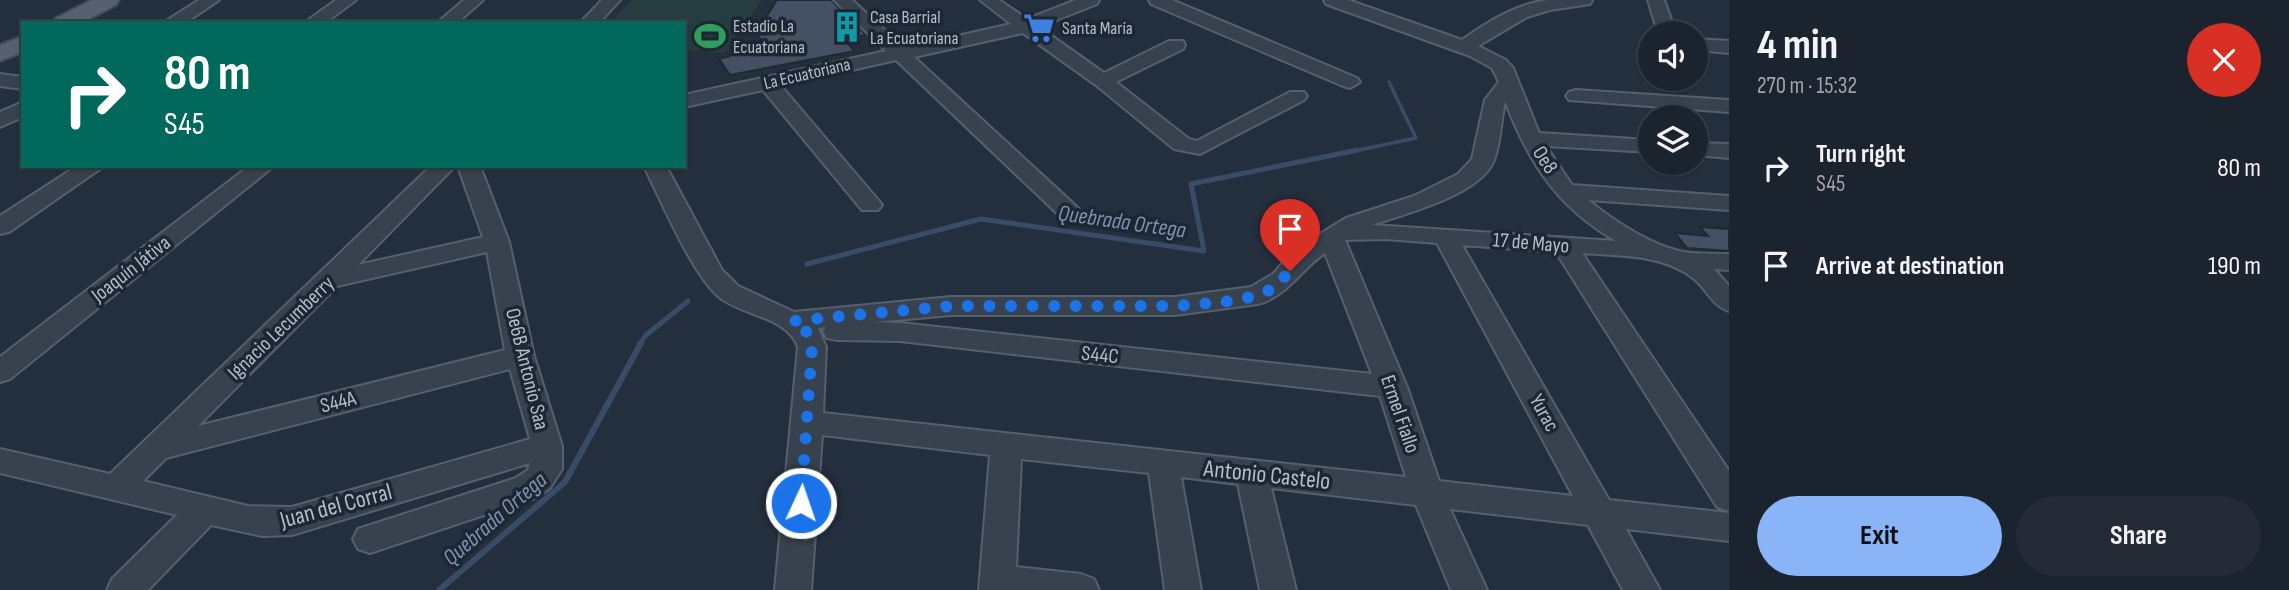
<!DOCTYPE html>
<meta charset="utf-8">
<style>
:root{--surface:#1b232e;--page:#242b36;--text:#f1f3f6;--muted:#a0a4aa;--line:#39404a;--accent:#8ab4f8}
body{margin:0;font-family:"Sofia Sans Condensed",sans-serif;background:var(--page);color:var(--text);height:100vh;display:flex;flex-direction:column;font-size:26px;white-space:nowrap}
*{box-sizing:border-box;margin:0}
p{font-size:23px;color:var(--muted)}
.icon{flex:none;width:38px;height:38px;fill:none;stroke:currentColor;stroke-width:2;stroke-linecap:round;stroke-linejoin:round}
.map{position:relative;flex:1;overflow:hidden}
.sheet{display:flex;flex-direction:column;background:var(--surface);width:560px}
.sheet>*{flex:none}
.hud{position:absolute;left:21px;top:21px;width:665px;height:147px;border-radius:0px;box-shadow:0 2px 5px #0004,0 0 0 2px var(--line);background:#00695c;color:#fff;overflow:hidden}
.buttons{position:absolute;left:1638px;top:21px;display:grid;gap:14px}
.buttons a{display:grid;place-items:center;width:70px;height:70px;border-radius:50%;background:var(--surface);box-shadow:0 2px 5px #0004,0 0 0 2px var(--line);font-size:35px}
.pin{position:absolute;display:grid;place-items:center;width:60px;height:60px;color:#fff;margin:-72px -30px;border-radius:50% 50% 50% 0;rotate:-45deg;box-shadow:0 0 7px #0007}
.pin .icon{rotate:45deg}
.me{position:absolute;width:77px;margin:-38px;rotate:3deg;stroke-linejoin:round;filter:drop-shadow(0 0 5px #0008)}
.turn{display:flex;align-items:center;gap:24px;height:147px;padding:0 28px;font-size:32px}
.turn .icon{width:91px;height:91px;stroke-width:2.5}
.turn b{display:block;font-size:49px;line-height:60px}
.round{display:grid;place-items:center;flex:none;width:74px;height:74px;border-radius:37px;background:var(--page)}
.headline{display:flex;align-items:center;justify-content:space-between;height:119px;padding:0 28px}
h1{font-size:42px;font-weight:700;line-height:52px}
.cta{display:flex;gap:14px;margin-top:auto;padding:14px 28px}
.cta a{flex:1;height:80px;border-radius:42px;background:var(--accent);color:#111;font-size:28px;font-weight:700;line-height:80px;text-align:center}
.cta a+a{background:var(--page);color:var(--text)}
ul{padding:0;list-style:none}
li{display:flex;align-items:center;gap:21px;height:98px;padding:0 28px}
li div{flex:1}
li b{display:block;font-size:26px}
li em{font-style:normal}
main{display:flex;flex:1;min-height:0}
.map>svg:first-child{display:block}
.green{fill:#263c3f}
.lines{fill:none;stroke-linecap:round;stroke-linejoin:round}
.stream-far2{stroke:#394c67;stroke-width:3.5}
.stream-far1{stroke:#394c67;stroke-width:5}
.stream{stroke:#394c67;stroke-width:6}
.building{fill:#455162;stroke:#1f2835;stroke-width:2}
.minor-casing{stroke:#565f6c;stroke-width:4}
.major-casing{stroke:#414a57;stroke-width:4}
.minor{fill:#38414e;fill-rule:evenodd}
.major{fill:#56606e;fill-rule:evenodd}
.route{stroke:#1a73e8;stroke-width:12;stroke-dasharray:0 21.6}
.labels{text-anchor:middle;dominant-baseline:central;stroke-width:7;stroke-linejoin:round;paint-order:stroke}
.far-poi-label{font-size:18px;fill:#b4bcc9;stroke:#1d2633;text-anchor:start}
.far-street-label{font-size:18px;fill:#b4bcc9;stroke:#1d2633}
.street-label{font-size:21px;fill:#b4bcc9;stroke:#1d2633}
.water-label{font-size:23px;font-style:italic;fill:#7c92b1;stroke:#1d2633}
.near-street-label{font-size:24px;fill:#b4bcc9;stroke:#1d2633}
</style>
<main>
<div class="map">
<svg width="1729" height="590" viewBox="0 0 1729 590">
<rect width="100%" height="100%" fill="#242f3e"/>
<!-- green -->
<path class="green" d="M632,0h130l-37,53 -41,-4v-26h-74z"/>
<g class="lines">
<!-- stream-far2 -->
<path class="stream-far2" d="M1350,152l66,-14 -27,-56"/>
<!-- stream-far1 -->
<path class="stream-far1" d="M807,264l174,-45 223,32 -13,-67 167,-34
M640,344l5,-8 43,-35"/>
<!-- stream -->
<path class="stream" d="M439,590l126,-108 76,-139"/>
</g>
<!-- building -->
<path class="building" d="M777,0h54l35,35 -23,4 12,12 -125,24 -11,-16 11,-3 9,-9 23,-6 -6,-8z
M1700,227l29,2v22l-42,-3 -12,-15 33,3z"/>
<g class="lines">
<defs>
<path id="minor" d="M199,0h20l-34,23h-22z
M336,0h20l-31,23h-21z
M464,0h19l-26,23h-20z
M602,0h18l-21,23h-19z
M834,0h18l52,48 107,-24 -31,-24h19l28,19 49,-19h23l-2,4 -58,23 65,46 65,-32h14l2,4 -2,4 -67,33 73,57 8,2 93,-49h14l3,4 -3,4 -104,54 -26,-5 -78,-64 -73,-52 -109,24 164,151 4,5 -4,5h-16l-166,-158 -115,26 97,114 4,5 -4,5h-16l-99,-120 -79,17v-12l202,-44z
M1149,0h23l185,78 3,4 -10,6 -7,-2 -192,-82z
M1324,0h24l114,40c25,-18 54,-36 86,-40 14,0 30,0 44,0l-2,4 -40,6 -23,7 -49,29 28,14 7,8 26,65 111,7v12l-104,-6 26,39 157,11v14l-141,-10c25,20 59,43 91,51 16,4 34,2 50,3v16l-15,-1 15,17v25c-17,-5 -22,-22 -36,-33 -31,-24 -73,-22 -111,-25l147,218v40l-12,-4 -161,-255 -94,-7 147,255 120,13v28l-103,-12 34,61h-37l-35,-65 -138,-16 37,81h-36l-35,-85 -145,-17 25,102h-36l-22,-106 -57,-7 20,113h-36l-16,-117 -128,-14 -5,108 65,7 13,5 5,11h-120l11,-135 -168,-20 -11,155h-36l23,-243c-11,-31 -56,-31 -79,-50 -27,-23 -58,-97 -75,-131h22l56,104 16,16 56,26 157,-15h224l76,-10 22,-13 21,-24 52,-32 68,-22 44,-22 14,-15 13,-59 14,-18 -7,-14 -22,-12 -144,-52zM1505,101c24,62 52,106 111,140l-244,-16c32,-11 109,-30 122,-65 7,-18 7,-40 11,-59zM1386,239l51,4 136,253 -134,-15 -32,-94 -62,-147zM1325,253l47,121 -472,-51 -26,-1 77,-7h224l83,-11c30,-8 43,-35 67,-51zM826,327l-3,4 4,7 10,2 63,1 480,55 26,81 -583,-64 3,-66 -8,-19z
M1648,0h16l12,33h-18z
M1696,39l33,2v12l-33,-3z
M0,74l23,3v12l-23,-3z
M1576,90l153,10v12l-160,-12 -3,-4 3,-4z
M23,102v15l-23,10v-15z
M1696,143l33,1v14l-33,-3z
M77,166h27l-95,66 -9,2v-18z
M249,166h25l-264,213 -10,3v-25z
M431,166h24l-97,99 125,-28 -25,-71h22l29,76 25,114 28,90v23l-12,19 -12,9 -168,56 -12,-4 -5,-10 5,-10 158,-51 12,-8 2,-7 -238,72 -30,1 -51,-11 -63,65h-41l5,-11 65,-64 -177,-42v-24l110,25zM487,252l18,98 -307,76 139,-140zM510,369l20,70 -238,68 -44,-1 -105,-25 23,-23z"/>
<path id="major" d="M92,0h27l-3,5 -35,18h-28l3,-5z
M23,36v16l-23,9v-16z"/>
</defs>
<!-- minor casing -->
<use href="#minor" class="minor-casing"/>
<!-- major casing -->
<use href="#major" class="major-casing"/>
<!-- minor -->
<use href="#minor" class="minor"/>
<!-- major -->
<use href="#major" class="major"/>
</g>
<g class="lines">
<!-- route -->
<path class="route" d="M801,503l11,-156 -6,-16 -14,-10 159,-15h224l58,-5 25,-6 16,-7 16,-17"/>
</g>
<!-- icons -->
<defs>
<symbol id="building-bare" viewBox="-9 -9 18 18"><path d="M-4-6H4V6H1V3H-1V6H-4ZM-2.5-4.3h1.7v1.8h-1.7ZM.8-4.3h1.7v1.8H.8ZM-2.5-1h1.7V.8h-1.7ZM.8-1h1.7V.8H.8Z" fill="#0f9aa8" stroke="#1d2633" stroke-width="2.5" paint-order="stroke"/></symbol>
<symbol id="supermarket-bare" viewBox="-9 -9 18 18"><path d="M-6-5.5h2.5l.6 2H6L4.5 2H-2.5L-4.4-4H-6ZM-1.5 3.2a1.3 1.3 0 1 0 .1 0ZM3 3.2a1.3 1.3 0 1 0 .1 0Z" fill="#3f7fe0" stroke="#1d2633" stroke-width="2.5" paint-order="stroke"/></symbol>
<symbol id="stadium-bare" viewBox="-9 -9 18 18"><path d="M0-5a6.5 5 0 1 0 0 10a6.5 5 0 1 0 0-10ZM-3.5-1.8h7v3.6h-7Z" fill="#2e9e5b" stroke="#1d2633" stroke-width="2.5" paint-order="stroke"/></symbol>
</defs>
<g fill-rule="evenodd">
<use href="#building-bare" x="825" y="5" width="44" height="44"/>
<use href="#supermarket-bare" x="1017" y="6" width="44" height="44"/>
<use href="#stadium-bare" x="688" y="14" width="44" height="44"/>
</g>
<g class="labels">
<!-- far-poi labels -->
<g class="far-poi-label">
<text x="870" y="17">Casa Barrial<tspan x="870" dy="21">La Ecuatoriana</tspan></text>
<text x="733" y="26">Estadio La<tspan x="733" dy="21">Ecuatoriana</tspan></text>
<text x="1062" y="28">Santa María</text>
</g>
<!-- far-street labels -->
<g class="far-street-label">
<text transform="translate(807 74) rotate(-13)">La Ecuatoriana</text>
</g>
<!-- street labels -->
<g class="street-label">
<text transform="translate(1545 160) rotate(57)">Oe8</text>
<text transform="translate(1531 243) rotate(5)">17 de Mayo</text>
<text transform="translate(131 269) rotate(-38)">Joaquín Játiva</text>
<text transform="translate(281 328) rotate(-44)">Ignacio Lecumberry</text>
<text transform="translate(1100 355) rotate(6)">S44C</text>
<text transform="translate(527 369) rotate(76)">Oe6B Antonio Saa</text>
<text transform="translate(338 402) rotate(-14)">S44A</text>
<text transform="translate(1544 413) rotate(61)">Yurac</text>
<text transform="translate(1400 414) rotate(71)">Ermel Fiallo</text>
</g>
<!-- water labels -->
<g class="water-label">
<text transform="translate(1122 222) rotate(8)">Quebrada Ortega</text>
<text transform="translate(495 519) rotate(-41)">Quebrada Ortega</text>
</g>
<!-- near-street labels -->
<g class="near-street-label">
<text transform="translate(1267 475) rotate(6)">Antonio Castelo</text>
<text transform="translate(336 506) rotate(-15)">Juan del Corral</text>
</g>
</g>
</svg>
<div class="buttons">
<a><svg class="icon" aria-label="sound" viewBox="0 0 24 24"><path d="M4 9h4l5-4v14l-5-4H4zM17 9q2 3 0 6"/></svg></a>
<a><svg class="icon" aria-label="layers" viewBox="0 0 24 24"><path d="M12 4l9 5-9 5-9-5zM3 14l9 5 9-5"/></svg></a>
</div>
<div class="pin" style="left:1290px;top:271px;background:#d93025"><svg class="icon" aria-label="arrive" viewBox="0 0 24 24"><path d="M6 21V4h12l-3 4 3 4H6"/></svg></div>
<svg class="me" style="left:801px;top:503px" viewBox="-20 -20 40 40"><circle r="17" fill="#1a73e8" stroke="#fff" stroke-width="3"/><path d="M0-11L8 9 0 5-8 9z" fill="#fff"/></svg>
<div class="hud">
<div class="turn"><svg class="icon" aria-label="right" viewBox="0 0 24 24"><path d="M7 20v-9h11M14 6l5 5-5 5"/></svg><div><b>80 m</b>S45</div></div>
</div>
</div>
<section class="sheet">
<div class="headline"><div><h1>4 min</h1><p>270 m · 15:32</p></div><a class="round" style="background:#d93025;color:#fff"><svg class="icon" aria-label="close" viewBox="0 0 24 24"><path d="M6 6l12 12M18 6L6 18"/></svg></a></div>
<ul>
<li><svg class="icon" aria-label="right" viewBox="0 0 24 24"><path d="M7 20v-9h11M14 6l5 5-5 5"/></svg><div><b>Turn right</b><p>S45</p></div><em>80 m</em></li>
<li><svg class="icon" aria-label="arrive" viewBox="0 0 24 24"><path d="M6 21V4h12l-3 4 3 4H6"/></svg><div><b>Arrive at destination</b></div><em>190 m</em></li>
</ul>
<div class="cta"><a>Exit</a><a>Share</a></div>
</section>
</main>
